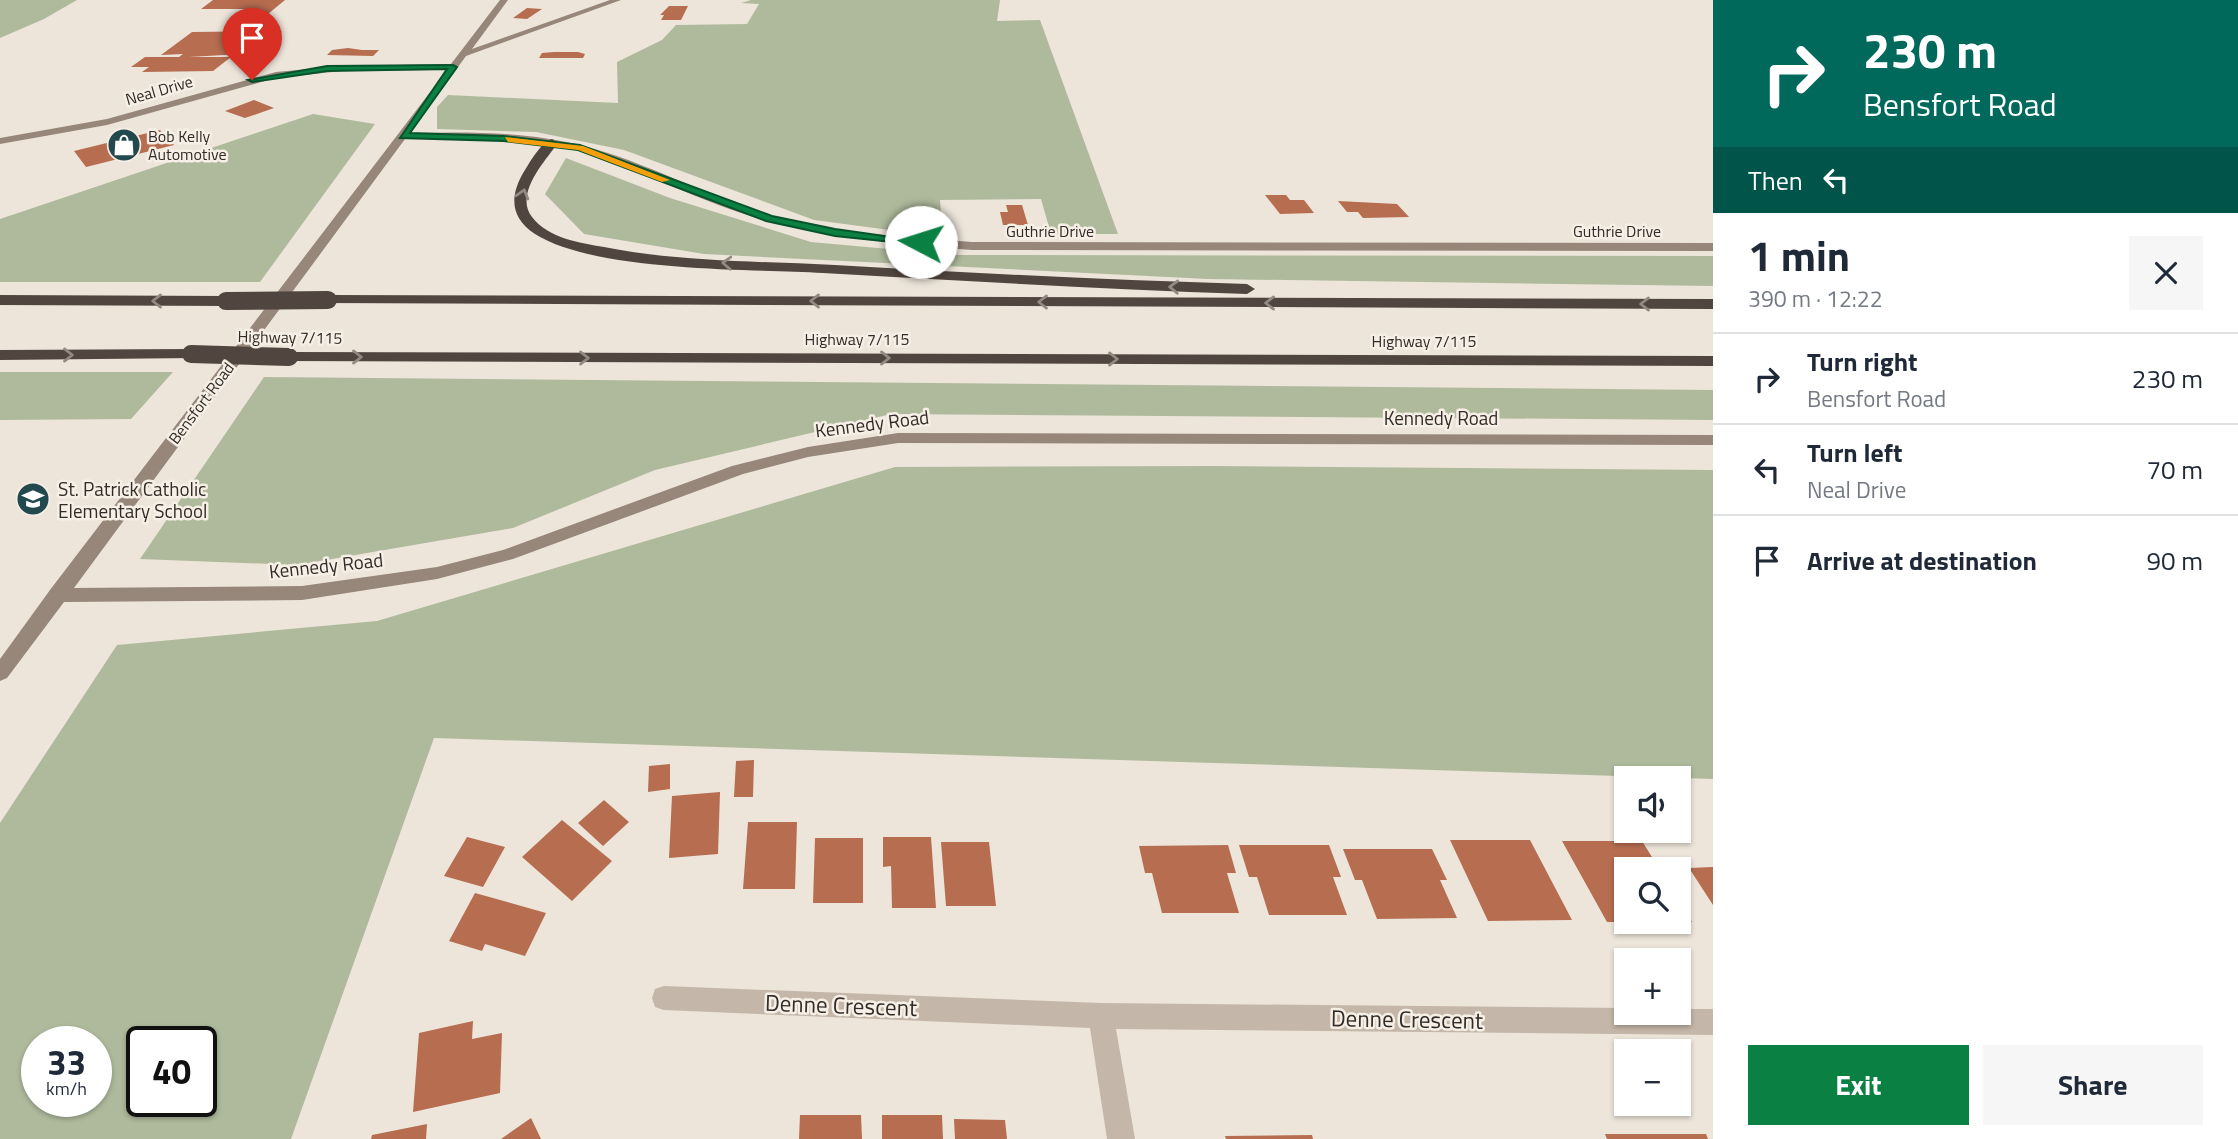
<!DOCTYPE html>
<meta charset="utf-8">
<style>
:root{--surface:#fff;--page:#f6f6f7;--text:#1f2937;--muted:#747a83;--line:#e0e1e3;--accent:#0b8043}
body{margin:0;font-family:"Titillium Web",sans-serif;background:var(--page);color:var(--text);height:100vh;display:flex;flex-direction:column;font-size:26px;white-space:nowrap}
*{box-sizing:border-box;margin:0}
p{font-size:23px;color:var(--muted)}
.icon{flex:none;width:38px;height:38px;fill:none;stroke:currentColor;stroke-width:2;stroke-linecap:round;stroke-linejoin:round}
.map{position:relative;flex:1;overflow:hidden}
.details{display:flex;flex-direction:column;background:var(--surface);width:525px}
.details>*{flex:none}
.hud{background:#00695c;color:#fff;overflow:hidden}
.fabs{position:absolute;left:1614px;top:766px;display:grid;gap:14px}
.fabs a{display:grid;place-items:center;width:77px;height:77px;border-radius:0px;background:var(--surface);box-shadow:0 2px 5px #0004;font-size:35px}
.speed{position:absolute;left:21px;top:1026px;display:flex;gap:14px;font-size:35px;font-weight:700;text-align:center}
.speed>*{display:grid;place-content:center;width:91px;height:91px;border-radius:50%;background:var(--surface);box-shadow:0 2px 5px #0004;line-height:1}
.speed small{font-size:18px;font-weight:400}
.speed .limit{border:4px solid #111;border-radius:10px;background:#fff;color:#111}
.pin{position:absolute;display:grid;place-items:center;width:60px;height:60px;color:#fff;margin:-72px -30px;border-radius:50% 50% 50% 0;rotate:-45deg;box-shadow:0 0 7px #0007}
.pin .icon{rotate:45deg}
.me{position:absolute;width:77px;margin:-38px;rotate:275deg;stroke-linejoin:round;filter:drop-shadow(0 0 5px #0008)}
.turn{display:flex;align-items:center;gap:24px;height:147px;padding:0 35px;font-size:32px}
.turn .icon{width:91px;height:91px;stroke-width:2.5}
.turn b{display:block;font-size:49px;line-height:60px}
.then{display:flex;align-items:center;height:66px;padding:0 35px;background:#0003;gap:14px;font-size:26px}
.round{display:grid;place-items:center;flex:none;width:74px;height:74px;border-radius:0px;background:var(--page)}
.head{display:flex;align-items:center;justify-content:space-between;height:119px;padding:0 35px}
h1{font-size:42px;font-weight:700;line-height:52px}
.action{display:flex;gap:14px;margin-top:auto;padding:14px 35px}
.action a{flex:1;height:80px;border-radius:0px;background:var(--accent);color:#fff;font-size:28px;font-weight:700;line-height:80px;text-align:center}
.action a+a{background:var(--page);color:var(--text)}
ul{padding:0;list-style:none}
li{display:flex;align-items:center;gap:21px;height:91px;padding:0 35px;border-top:2px solid var(--line)}
li div{flex:1}
li b{display:block;font-size:26px}
li em{font-style:normal}
main{display:flex;flex:1;min-height:0}
.map>svg:first-child{display:block}
.green{fill:#afba9c;fill-rule:evenodd}
.building{fill:#b66d50}
.lines{fill:none;stroke-linecap:round;stroke-linejoin:round}
.street{fill:#c4b6a8;fill-rule:evenodd}
.secondary{fill:#97867a;fill-rule:evenodd}
.highway{fill:#51463f;fill-rule:evenodd}
.highway-bridge{stroke:#51463f;stroke-width:18}
.oneway{stroke:#938a82}
.route{fill:#0b8043;stroke:#07532c;stroke-width:2}
.slow{fill:#f59e0b}
.labels{text-anchor:middle;dominant-baseline:central;stroke-width:5;stroke-linejoin:round;paint-order:stroke}
.far-street-label{font-size:16px;fill:#322b27;stroke:#f6efe6}
.far-poi-label{font-size:16px;fill:#322b27;stroke:#f6efe6;text-anchor:start}
.street-label{font-size:19px;fill:#322b27;stroke:#f6efe6}
.poi-label{font-size:19px;fill:#322b27;stroke:#f6efe6;text-anchor:start}
.near-street-label{font-size:23px;fill:#322b27;stroke:#f6efe6}
</style>
<main>
<div class="map">
<svg width="1713" height="1139" viewBox="0 0 1713 1139">
<rect width="100%" height="100%" fill="#ede5da"/>
<!-- green -->
<path class="green" d="M0,0h77l-33,19 -44,19z
M751,0h249l-3,21 43,-1 78,214h-67l-10,-35 -101,1 3,37 -129,-17 -190,-70 -88,-18 -99,-3v-22l11,-12 170,8 -1,-41 45,-22 14,-15 71,-1 12,-20 -18,-1z
M313,114l62,10 -115,158h-260v-63z
M566,158l104,40 141,44 145,13 757,1v30l-505,-7 -504,-25 -120,-20 -39,-40z
M0,372h173l-42,47 -131,1z
M264,377l1449,13v30l-822,-6 -236,56 -142,58 -216,37 -157,-6z
M1214,466l499,4v309l-1279,-41 -143,401h-291v-316l117,-178 260,-24 518,-154zM96,1041v60h-59v-60zM201,1041v60h-59v-60z"/>
<!-- building -->
<path class="building" d="M213,0h72l-17,14h-17l6,-5h-56z
M669,6h19l-7,14h-20l3,-5h-4z
M527,8l15,1 -15,10 -14,-1z
M282,31l-10,9h-14l-16,14 -53,3h42l-18,14 -71,1 7,-5h-18l14,-10h34l4,-3 -22,1 31,-23z
M348,48l14,2h17l-6,6 -46,-1 5,-5z
M554,52h24l7,2 -2,4h-44l3,-5z
M254,100l20,8 -29,10 -20,-7z
M160,130l14,15 -88,22 -12,-16z
M1265,195h21l4,5h14l10,13 -34,1z
M1338,201l59,3 12,13 -46,1 -5,-6h-11z
M1006,205h16l6,20h-25l-3,-13h8z
M754,760l-1,37h-19l2,-36z
M670,764v25l-22,3 1,-26z
M720,792l-2,62 -49,4 3,-62z
M604,800l25,22 -26,24 -25,-23z
M562,820l50,41 -40,40 -50,-44z
M748,822h49l-2,67h-52z
M467,837l38,10 -22,40 -39,-11z
M883,837h48l5,71h-44l-1,-42 -8,1z
M815,838h48v65h-50z
M1450,840h80l42,80 -84,1z
M1562,841h80l18,29h-34v52h-19z
M941,842h48l7,64h-50z
M1228,845l8,28h-9l12,40h-77l-10,-40h-7l-6,-27z
M1239,845h90l12,32h-8l14,38h-78l-12,-38h-8z
M1343,849h89l15,31h-7l17,38 -80,1 -15,-39h-7z
M1713,867v38l-24,-37z
M475,893l71,20 -21,43 -40,-12 -3,7 -33,-10z
M1678,899l14,23h-14z
M473,1021l-1,18 30,-6 -2,60 -87,19 6,-79z
M800,1115h61l1,24h-63z
M882,1115h60l1,24h-61z
M531,1118l10,21h-40z
M954,1119l51,1 2,19h-52z
M427,1124l-1,15h-55l1,-4z
M1605,1134h101l2,5h-101z
M1312,1135l1,4h-87l-1,-3z"/>
<g class="lines">
<!-- street -->
<path class="street" d="M664,986l437,17 525,5v5h52v-4h35v26l-597,-6 19,110h-28l-17,-111 -426,-18 -9,-3 -3,-9 3,-9z"/>
<!-- secondary -->
<path class="secondary" d="M500,0h8l-36,49 138,-49h11l-155,56 -56,77c58,-1 117,-2 174,13 65,17 124,51 189,70 64,18 132,21 199,26l741,1v8l-741,-1c-68,-6 -138,-11 -204,-29 -65,-17 -124,-51 -189,-70 -56,-16 -116,-13 -174,-12l-331,449 228,-2 135,-19 66,-17 229,-84 76,-19 90,-14 815,2v10l-815,-2 -90,14 -65,17 -230,85 -76,20 -135,21 -238,2 -57,76 -7,3v-22l50,-69 397,-520 -105,1 -66,7 -169,47 -107,19v-6l107,-19 169,-47 66,-6 109,-2z"/>
<!-- highway -->
<path class="highway" d="M552,139l6,4c-13,18 -44,51 -26,74 16,21 48,26 72,30 75,15 154,14 231,18 137,8 275,15 412,19l8,5 -8,5c-142,-5 -283,-13 -424,-21 -73,-4 -228,-1 -288,-39 -23,-15 -26,-35 -13,-59 7,-11 17,-31 30,-36z
M0,295l226,1 8,5 -8,5 -226,-1z
M328,295l1385,4v10l-1390,-6 -3,-3z
M191,349l6,1v8l-197,2v-10z
M289,352l1424,4v10l-1430,-5 -2,-4z"/>
<!-- highway-bridge -->
<path class="highway-bridge" d="M226,301l102,-1
M191,354l98,3"/>
</g>
<!-- one-way arrows -->
<defs><path id="oneway-chevron" d="M-2-3.5L2.5 0L-2 3.5" fill="none" stroke-width="1.6" stroke-linecap="round" stroke-linejoin="round" transform="scale(1.75)"/></defs>
<g class="oneway">
<use href="#oneway-chevron" transform="translate(523 194) rotate(-74)"/>
<use href="#oneway-chevron" transform="translate(727 263) rotate(-177)"/>
<use href="#oneway-chevron" transform="translate(1174 287) rotate(-178)"/>
<use href="#oneway-chevron" transform="translate(157 301) rotate(-180)"/>
<use href="#oneway-chevron" transform="translate(815 301) rotate(-180)"/>
<use href="#oneway-chevron" transform="translate(1043 302) rotate(-180)"/>
<use href="#oneway-chevron" transform="translate(1270 303) rotate(-180)"/>
<use href="#oneway-chevron" transform="translate(1645 304) rotate(-180)"/>
<use href="#oneway-chevron" transform="translate(68 355)"/>
<use href="#oneway-chevron" transform="translate(357 357)"/>
<use href="#oneway-chevron" transform="translate(584 358)"/>
<use href="#oneway-chevron" transform="translate(885 358)"/>
<use href="#oneway-chevron" transform="translate(1113 359)"/>
</g>
<!-- route -->
<path class="route" d="M453,65l4,2 -47,66 93,3 77,9 192,71 63,13 92,13 -6,3 -86,-9 -69,-15 -188,-71 -75,-9 -103,-3 47,-69 -120,2 -75,11 -4,-2 79,-14z"/>
<!-- slow -->
<path class="slow" d="M505,137l78,9 87,34 -8,2 -84,-32 -70,-8z"/>
<!-- icons -->
<defs>
<symbol id="shop-disc" viewBox="-11 -11 22 22"><circle r="9.5" fill="#22494d" stroke="#f6efe6"/><path d="M-5-2.5h2.3a2.7 3.5 0 0 1 5.4 0H5L5.5 6h-11ZM-1.5-2.5h3a1.5 2.3 0 0 0-3 0Z" fill="#fff"/></symbol>
<symbol id="school-disc" viewBox="-11 -11 22 22"><circle r="9.5" fill="#22494d" stroke="#f6efe6"/><path d="M0-5L7-2L0 1L-7-2ZM-4 1L0 2.5L4 1V4Q0 6-4 4Z" fill="#fff"/></symbol>
</defs>
<g fill-rule="evenodd">
<use href="#shop-disc" x="105" y="126" width="38" height="38"/>
<use href="#school-disc" x="14" y="480" width="38" height="38"/>
</g>
<g class="labels">
<!-- far-street labels -->
<g class="far-street-label">
<text transform="translate(159 90) rotate(-16)">Neal Drive</text>
<text x="1050" y="231">Guthrie Drive</text>
<text x="1617" y="231">Guthrie Drive</text>
<text transform="translate(290 337) rotate(1)">Highway 7/115</text>
<text x="857" y="339">Highway 7/115</text>
<text x="1424" y="341">Highway 7/115</text>
<text transform="translate(201 403) rotate(-53)">Bensfort Road</text>
</g>
<!-- far-poi labels -->
<g class="far-poi-label">
<text x="148" y="136">Bob Kelly<tspan x="148" dy="18">Automotive</tspan></text>
</g>
<!-- street labels -->
<g class="street-label">
<text x="1441" y="417">Kennedy Road</text>
<text transform="translate(872 423) rotate(-7)">Kennedy Road</text>
<text transform="translate(326 565) rotate(-6)">Kennedy Road</text>
</g>
<!-- poi labels -->
<g class="poi-label">
<text x="58" y="488">St. Patrick Catholic<tspan x="58" dy="22">Elementary School</tspan></text>
</g>
<!-- near-street labels -->
<g class="near-street-label">
<text transform="translate(841 1005) rotate(2)">Denne Crescent</text>
<text transform="translate(1407 1019) rotate(1)">Denne Crescent</text>
</g>
</g>
</svg>
<div class="fabs">
<a><svg class="icon" aria-label="sound" viewBox="0 0 24 24"><path d="M4 9h4l5-4v14l-5-4H4zM17 9q2 3 0 6"/></svg></a>
<a><svg class="icon" aria-label="search" viewBox="0 0 24 24"><circle cx="10" cy="10" r="6"/><path d="M15 15l6 6"/></svg></a>
<a>+</a>
<a>−</a>
</div>
<div class="speed"><div>33<small>km/h</small></div><div class="limit">40</div></div>
<div class="pin" style="left:252px;top:80px;background:#d93025"><svg class="icon" aria-label="arrive" viewBox="0 0 24 24"><path d="M6 21V4h12l-3 4 3 4H6"/></svg></div>
<svg class="me" style="left:921px;top:242px" viewBox="-20 -20 40 40"><circle r="19" fill="#fff"/><path d="M0-13L10 11 0 6-10 11z" fill="#0b8043"/></svg>
</div>
<section class="details">
<div class="hud">
<div class="turn"><svg class="icon" aria-label="right" viewBox="0 0 24 24"><path d="M7 20v-9h11M14 6l5 5-5 5"/></svg><div><b>230 m</b>Bensfort Road</div></div>
<div class="then">Then<svg class="icon" aria-label="left" viewBox="0 0 24 24"><path d="M17 20v-9H6M10 6l-5 5 5 5"/></svg></div>
</div>
<div class="head"><div><h1>1 min</h1><p>390 m · 12:22</p></div><a class="round"><svg class="icon" aria-label="close" viewBox="0 0 24 24"><path d="M6 6l12 12M18 6L6 18"/></svg></a></div>
<ul>
<li><svg class="icon" aria-label="right" viewBox="0 0 24 24"><path d="M7 20v-9h11M14 6l5 5-5 5"/></svg><div><b>Turn right</b><p>Bensfort Road</p></div><em>230 m</em></li>
<li><svg class="icon" aria-label="left" viewBox="0 0 24 24"><path d="M17 20v-9H6M10 6l-5 5 5 5"/></svg><div><b>Turn left</b><p>Neal Drive</p></div><em>70 m</em></li>
<li><svg class="icon" aria-label="arrive" viewBox="0 0 24 24"><path d="M6 21V4h12l-3 4 3 4H6"/></svg><div><b>Arrive at destination</b></div><em>90 m</em></li>
</ul>
<div class="action"><a>Exit</a><a>Share</a></div>
</section>
</main>
